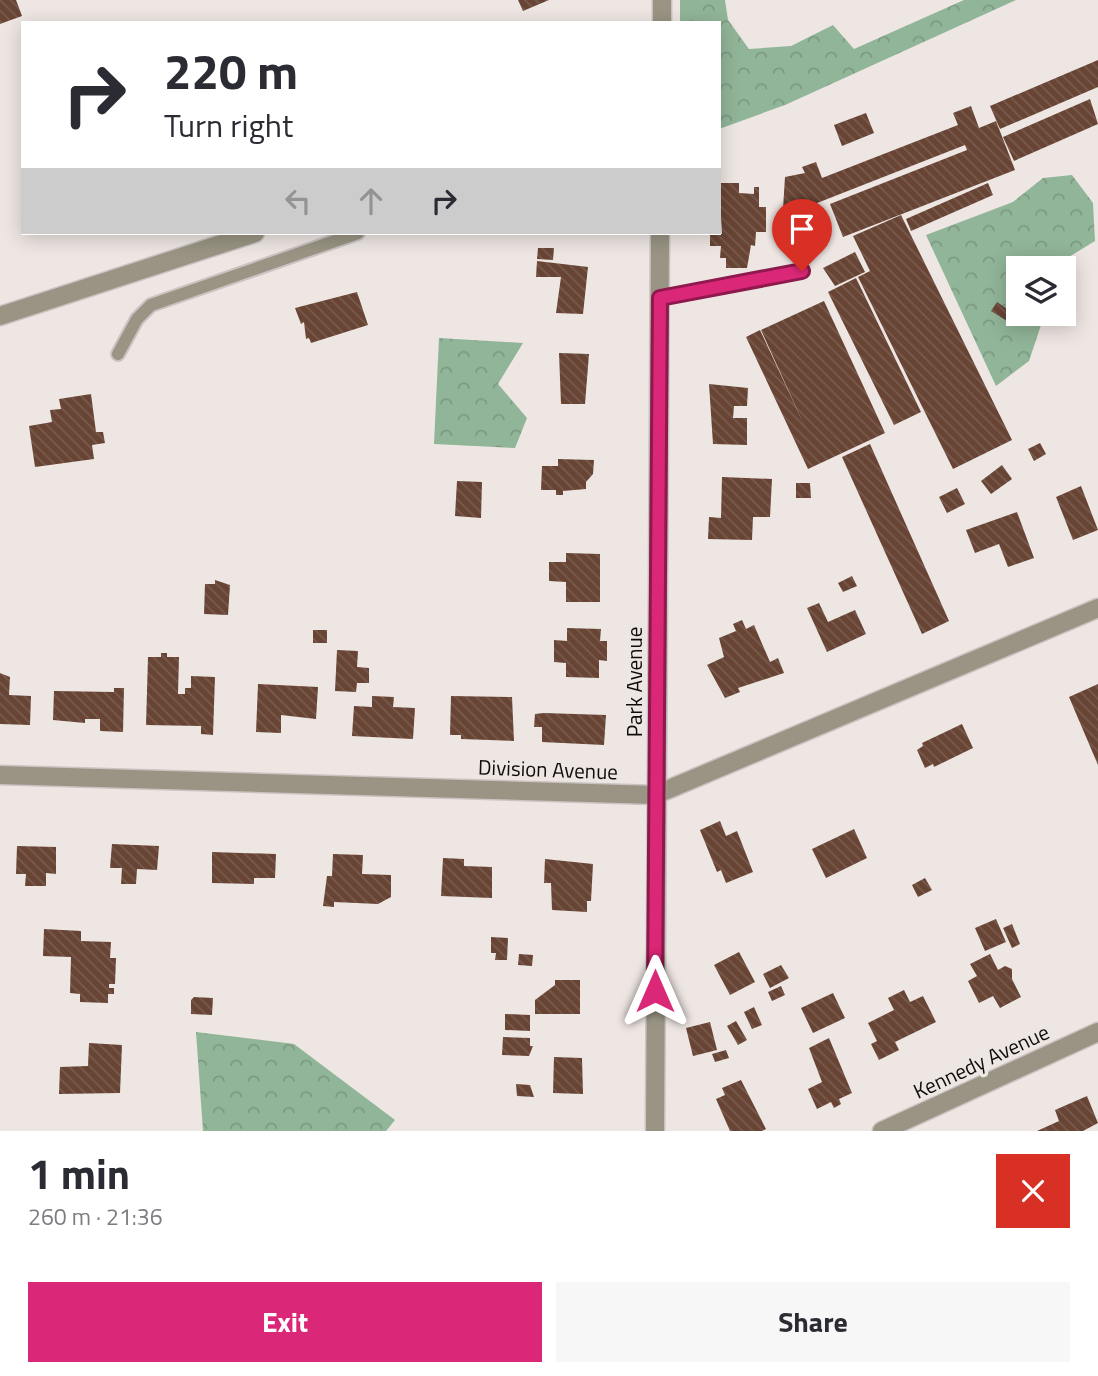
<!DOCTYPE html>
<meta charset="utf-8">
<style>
:root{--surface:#fff;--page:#f7f7f7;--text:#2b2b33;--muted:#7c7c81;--accent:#db2777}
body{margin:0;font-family:"Titillium Web",sans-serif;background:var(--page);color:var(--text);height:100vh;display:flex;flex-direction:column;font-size:26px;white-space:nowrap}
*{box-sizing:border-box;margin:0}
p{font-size:23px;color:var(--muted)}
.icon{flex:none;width:38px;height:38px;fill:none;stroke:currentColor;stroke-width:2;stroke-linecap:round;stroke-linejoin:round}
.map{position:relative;height:1131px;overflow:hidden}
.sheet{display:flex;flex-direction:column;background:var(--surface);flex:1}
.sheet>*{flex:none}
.guide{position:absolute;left:21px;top:21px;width:700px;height:214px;border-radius:0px;box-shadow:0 4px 18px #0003;background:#fff;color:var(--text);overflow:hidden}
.fabs{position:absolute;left:1006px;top:256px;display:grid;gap:14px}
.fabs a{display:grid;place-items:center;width:70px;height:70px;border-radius:0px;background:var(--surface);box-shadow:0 4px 18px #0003;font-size:35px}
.pin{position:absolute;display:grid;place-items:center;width:60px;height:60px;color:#fff;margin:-72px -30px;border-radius:50% 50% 50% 0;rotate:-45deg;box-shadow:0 0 7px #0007}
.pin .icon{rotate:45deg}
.me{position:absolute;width:77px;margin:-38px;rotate:0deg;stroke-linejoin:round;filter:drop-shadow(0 0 5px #0008)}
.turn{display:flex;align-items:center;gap:24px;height:147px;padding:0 28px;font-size:32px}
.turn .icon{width:91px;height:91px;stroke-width:2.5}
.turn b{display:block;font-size:49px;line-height:60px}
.lanes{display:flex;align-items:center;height:66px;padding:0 28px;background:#0003;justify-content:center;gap:35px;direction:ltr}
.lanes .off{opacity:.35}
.round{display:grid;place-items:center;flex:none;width:74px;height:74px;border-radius:0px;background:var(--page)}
.overview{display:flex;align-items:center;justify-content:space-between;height:119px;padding:0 28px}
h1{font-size:42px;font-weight:700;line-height:52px}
.primary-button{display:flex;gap:14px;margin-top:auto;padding:14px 28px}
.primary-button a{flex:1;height:80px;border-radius:0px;background:var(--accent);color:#fff;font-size:28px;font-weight:700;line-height:80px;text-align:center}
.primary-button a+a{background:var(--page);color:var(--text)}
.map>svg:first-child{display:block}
.forest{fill:url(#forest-crowns)}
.building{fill:url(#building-back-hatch)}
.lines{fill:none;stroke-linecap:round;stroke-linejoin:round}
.lane-casing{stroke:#cac3c1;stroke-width:16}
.street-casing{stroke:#cac3c1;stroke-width:21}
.lane{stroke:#999483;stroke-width:12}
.street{stroke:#999483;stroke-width:18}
.route-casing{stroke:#8e194d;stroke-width:18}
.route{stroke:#db2777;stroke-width:12}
.labels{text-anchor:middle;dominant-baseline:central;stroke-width:7;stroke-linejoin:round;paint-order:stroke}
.street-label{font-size:21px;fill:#0f0d0c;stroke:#eee6e3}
</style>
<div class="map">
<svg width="1098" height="1131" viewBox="0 0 1098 1131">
<defs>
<pattern id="forest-crowns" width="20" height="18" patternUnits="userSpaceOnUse" patternTransform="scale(1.75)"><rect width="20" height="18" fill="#91b598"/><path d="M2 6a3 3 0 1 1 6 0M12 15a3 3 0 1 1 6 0" fill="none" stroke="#7c9a82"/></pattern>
<pattern id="building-back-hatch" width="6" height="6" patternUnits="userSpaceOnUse" patternTransform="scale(1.75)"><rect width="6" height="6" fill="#684434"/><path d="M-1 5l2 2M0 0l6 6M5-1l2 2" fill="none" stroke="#785b4e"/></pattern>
</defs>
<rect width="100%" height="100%" fill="#eee6e3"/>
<!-- forest -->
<path class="forest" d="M680,0h45l3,20 21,29 42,-3 42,-21 21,24 110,-49h52l-231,105 -66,24v-106h-39z
M1072,175l21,28 2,38 -44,27h-33v45h20l4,9 -13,39 -33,25 -70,-151 87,-33 30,-24z
M439,338l84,5 -25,41 29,34 -12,30 -81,-4z
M196,1032l98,12 101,76 -9,11h-183z"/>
<!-- building -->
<path class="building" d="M0,0h16l6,16 -22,8z
M518,0h31l-26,11z
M1098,60v27l-98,42 -10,-23z
M1090,99l8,25 -84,37 -11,-24z
M971,106l8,22 17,-7 19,49 -172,67 -13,-33 137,-54 -2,-5 -153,60 -1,32h-17l1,-28h-12l2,-32 20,-4 -3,-6 14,-5 6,16 136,-53 -5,-12z
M866,113l8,20 -32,13 -8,-21z
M719,183h20v10l15,1v-7h5v20h7v25h-10l-1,14 -4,-1 -4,23h-21v-10h-6l1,-12h-11v-12h12z
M988,183l5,12 -82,36 -5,-12z
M901,215l111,225 -59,29 -95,-192 12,-6 -17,-35z
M538,248h16l-1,12 -16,-1z
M855,252l10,20 -30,14 -12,-18z
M537,261l51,6 -5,47 -27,-1 5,-36h-25z
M856,278l65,134 -27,13 -66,-133z
M357,292l11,33 -57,18 -2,-5 -3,1 -2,-17 -3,2 -6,-16z
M824,301l61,132 -77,36 -62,-132 14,-7 46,99 -45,-99z
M997,302l16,11 -6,8 -16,-10z
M559,353l30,1 -4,50h-24z
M709,384l39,4 -1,18h-13l-1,12h14v27l-34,-1z
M91,394l5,38h7l2,11 -13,2 2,14 -59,8 -6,-41 23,-4 -2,-12 11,-1 -2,-10z
M1040,443l6,11 -12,7 -6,-12z
M870,444l79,177 -27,13 -80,-177z
M558,459l36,1 -1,14 -7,8v7l-23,2v4h-7v-5h-15l1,-24h16z
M1002,465l10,14 -21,15 -10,-13z
M722,477l50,2 -2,38h-17l-1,23 -44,-1 1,-22 12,1z
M457,481l25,1 -1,36 -26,-2z
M796,483h14l1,15h-15z
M1081,486l17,44 -25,10 -17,-43z
M957,488l8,16 -18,9 -8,-16z
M1017,512l17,46 -26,9 -9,-23 -24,9 -9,-23z
M566,553l34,1v48h-34v-20l-17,-1v-19h17z
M852,576l5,10 -14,6 -5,-9z
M215,580l15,5 -2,30 -24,-1 1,-30h10z
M819,603l9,19 27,-12 11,24 -39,18 -20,-44z
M742,620l4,9 8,-4 16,37 8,-4 6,15 -46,15 2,4 -15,6 -18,-33 17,-8 -5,-19 17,-7 -3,-7z
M567,628l34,1 -1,12h7v20l-8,-1v18l-33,-1v-14l-12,-1v-22l13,1z
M313,630h14v13h-14z
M337,650l21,1 -1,16 12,1v15h-12l-1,9 -21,-1z
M161,653h6v4h12l-1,37h7v-6h6v-12l24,1 -2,58 -12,-1v-8l-55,-1 2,-68h13z
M0,673l10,4 -1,18 22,1 -1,29 -30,-1z
M258,684l60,3 -2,32 -35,-4v18l-25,-1z
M1098,684v81l-29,-68z
M114,688h10l-1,44 -23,-1v-12h-15v4l-32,-3 1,-29 60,1z
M372,696l22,1 -1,10 22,1 -2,31 -61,-3 2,-30 18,1z
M451,696l61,1 2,44 -53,-2v-4h-11z
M544,713l62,2 -2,30 -62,-3v-15h-8l1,-13z
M962,724l11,24 -39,19 -1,-3 -8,4 -8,-18 6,-4 -1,-3z
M720,821l6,15 11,-5 16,41 -27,11 -5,-13 -4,2 -17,-42z
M854,829l13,29 -41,20 -14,-29z
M112,844l47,2 -2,24 -20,-1 -1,15h-15l1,-16h-12z
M17,846l39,1v27l-10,-1v13h-21l1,-12h-10z
M212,852l64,2 -1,24h-21v6l-42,-1z
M333,854l30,1 -1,19 29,1v22l-13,7 -44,-2v5l-11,-1 4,-30h5z
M443,858l21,1v7l28,1v31l-51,-2z
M545,859l48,5 -2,37h-4v11l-35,-2 -1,-27h-7z
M925,878l7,12 -14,7 -6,-12z
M996,919l10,23 -21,9 -10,-23z
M1012,924l8,20 -8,4 -9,-20z
M44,929l37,2v10l30,1 -1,16h6l-1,26h-6v4h5v6h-6v9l-28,-1v-8l-10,-1 1,-36 -28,-1z
M491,937l17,1 -1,22h-12l1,-7h-5z
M739,952l16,30 -25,13 -16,-30z
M519,954l14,1 -1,11 -14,-1z
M990,954l8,16 7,-4 7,3v10l9,18 -21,11 -7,-12 -14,7 -11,-22 9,-5 -7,-12z
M781,965l8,13 -19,10 -7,-14z
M555,980h25v34h-45v-14l20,-15z
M781,986l4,9 -13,6 -4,-9z
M904,990l6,12 13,-6 13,26 -41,20 4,8 -20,10 -8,-16 6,-3 -9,-18 26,-13 -6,-12z
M833,993l12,25 -32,15 -12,-25z
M194,997l19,1 -1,17 -21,-1v-14z
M754,1007l8,18 -10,4 -8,-17z
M505,1014l25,1v16l-25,-1z
M736,1021l11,19 -9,5 -11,-19z
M710,1022l7,28 -24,6 -7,-28z
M503,1037l27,1v8h3l-4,10 -27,-1z
M829,1038l23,55 -13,6 2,5 -7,4 -3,-6 -14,7 -9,-20 14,-7 -13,-34z
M89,1043l33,2 -2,48 -61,1 1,-27 28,-1z
M726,1050l3,8 -14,4 -3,-8z
M554,1057l28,1 1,36 -30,-1z
M741,1080l25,49 -4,2h-32l-14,-32 9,-4 -3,-7z
M516,1084l14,1 4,12 -17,-1z
M1087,1096l11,27 -15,8h-46l22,-10 -4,-11z"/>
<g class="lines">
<defs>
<path id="lane" d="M660,298l142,-27
M118,354l19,-35 14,-14 207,-72"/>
<path id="street" d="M662,23v-23
M0,316l255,-83
M0,775l655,20 443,-187
M655,1131l5,-898
M882,1131l216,-99"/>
</defs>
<!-- lane casing -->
<use href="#lane" class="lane-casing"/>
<!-- street casing -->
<use href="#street" class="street-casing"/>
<!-- lane -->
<use href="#lane" class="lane"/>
<!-- street -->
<use href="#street" class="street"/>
</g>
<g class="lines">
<defs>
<path id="route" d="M655,991l5,-693 142,-27"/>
</defs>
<!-- route casing -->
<use href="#route" class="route-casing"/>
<!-- route -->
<use href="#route" class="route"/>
</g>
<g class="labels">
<!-- street labels -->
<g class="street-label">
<text transform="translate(634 682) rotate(-90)">Park Avenue</text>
<text transform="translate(548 769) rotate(2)">Division Avenue</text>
<text transform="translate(981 1061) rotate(-25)">Kennedy Avenue</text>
</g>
</g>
</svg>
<div class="fabs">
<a><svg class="icon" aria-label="layers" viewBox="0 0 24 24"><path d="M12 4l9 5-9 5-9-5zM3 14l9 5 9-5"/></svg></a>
</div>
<div class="pin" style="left:802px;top:271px;background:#d93025"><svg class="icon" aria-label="arrive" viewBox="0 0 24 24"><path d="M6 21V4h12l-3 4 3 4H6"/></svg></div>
<svg class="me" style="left:655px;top:991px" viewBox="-20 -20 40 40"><path d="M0-17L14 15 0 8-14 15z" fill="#db2777" stroke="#fff" stroke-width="4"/></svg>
<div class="guide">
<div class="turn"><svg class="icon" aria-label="right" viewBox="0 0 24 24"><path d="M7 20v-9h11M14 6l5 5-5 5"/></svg><div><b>220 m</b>Turn right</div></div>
<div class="lanes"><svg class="icon off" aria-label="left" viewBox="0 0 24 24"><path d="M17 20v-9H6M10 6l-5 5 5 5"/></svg><svg class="icon off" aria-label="ahead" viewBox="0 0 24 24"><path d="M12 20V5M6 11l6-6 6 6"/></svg><svg class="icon" aria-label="right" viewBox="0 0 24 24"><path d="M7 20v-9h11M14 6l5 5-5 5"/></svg></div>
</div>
</div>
<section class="sheet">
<div class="overview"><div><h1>1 min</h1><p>260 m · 21:36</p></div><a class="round" style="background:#d93025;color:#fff"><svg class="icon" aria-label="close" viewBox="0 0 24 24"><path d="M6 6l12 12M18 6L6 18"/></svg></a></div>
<div class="primary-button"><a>Exit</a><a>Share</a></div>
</section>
